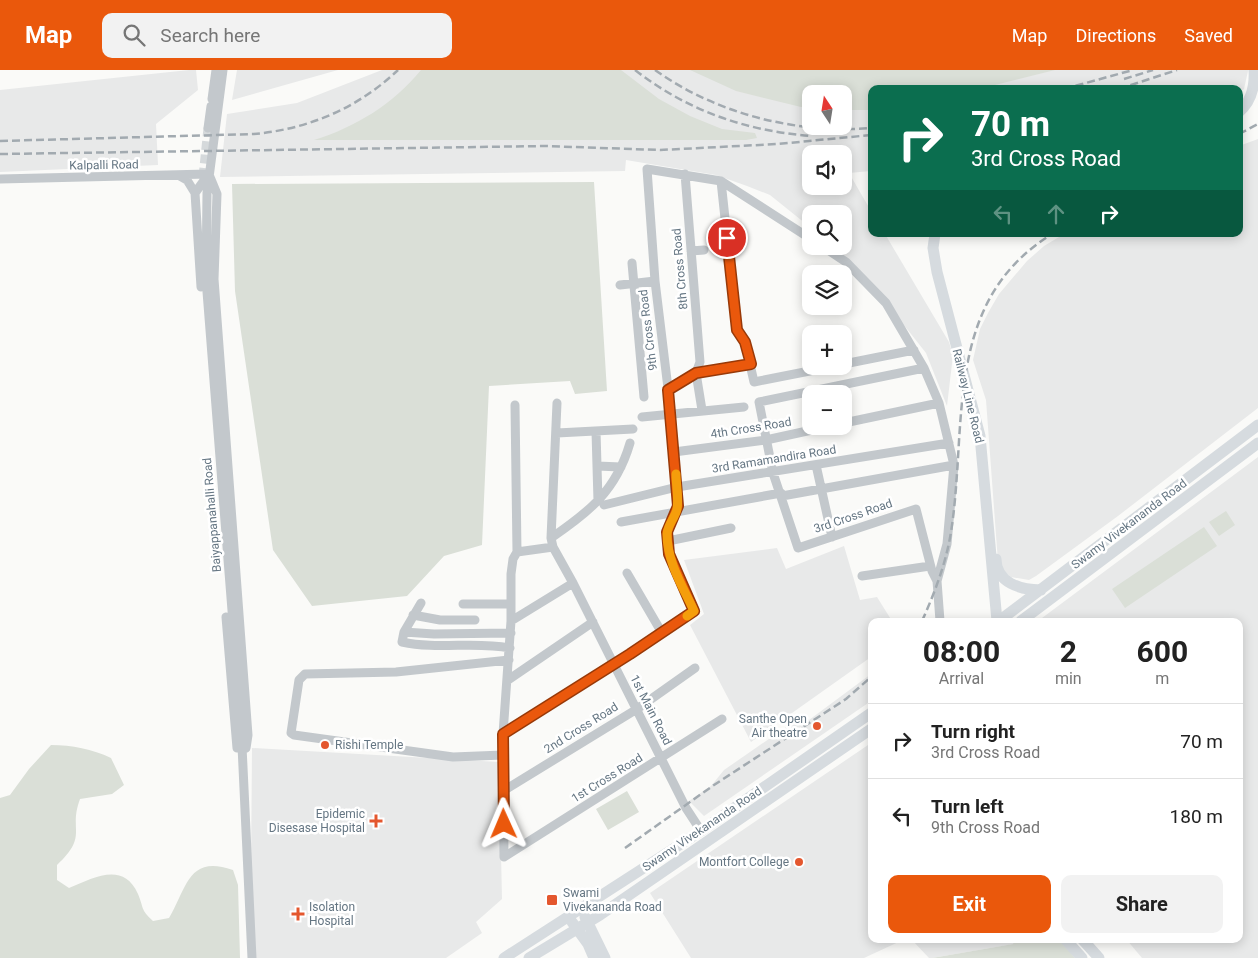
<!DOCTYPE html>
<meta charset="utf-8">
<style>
:root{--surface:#fff;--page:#f2f2f2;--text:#222;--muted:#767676;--line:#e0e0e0;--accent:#ea580c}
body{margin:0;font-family:Roboto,sans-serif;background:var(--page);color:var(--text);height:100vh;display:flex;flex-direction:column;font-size:19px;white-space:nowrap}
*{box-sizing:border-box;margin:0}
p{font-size:16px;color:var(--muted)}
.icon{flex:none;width:28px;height:28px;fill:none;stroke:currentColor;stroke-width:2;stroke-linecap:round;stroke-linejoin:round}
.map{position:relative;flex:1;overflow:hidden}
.details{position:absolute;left:868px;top:548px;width:375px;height:325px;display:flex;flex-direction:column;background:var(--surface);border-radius:10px;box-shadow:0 2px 12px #0003}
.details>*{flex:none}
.top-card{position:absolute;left:868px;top:15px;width:375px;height:152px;border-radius:10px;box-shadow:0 2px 12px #0003;background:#0b6e4f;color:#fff;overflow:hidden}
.needle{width:32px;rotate:348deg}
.fabs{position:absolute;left:802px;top:15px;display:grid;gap:10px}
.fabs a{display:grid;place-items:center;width:50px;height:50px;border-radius:10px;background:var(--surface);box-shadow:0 2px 12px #0003;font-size:25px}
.pin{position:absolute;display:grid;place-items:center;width:42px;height:42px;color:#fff;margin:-21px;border:2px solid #fff;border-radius:50%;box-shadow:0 1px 5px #0007}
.me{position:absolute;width:55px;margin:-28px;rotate:359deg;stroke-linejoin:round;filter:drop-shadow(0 0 4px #0008)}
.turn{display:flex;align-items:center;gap:18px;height:105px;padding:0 20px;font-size:22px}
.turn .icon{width:65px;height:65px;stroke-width:2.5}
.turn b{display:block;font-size:35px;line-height:42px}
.lanes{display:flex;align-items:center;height:48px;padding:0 20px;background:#0003;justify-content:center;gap:25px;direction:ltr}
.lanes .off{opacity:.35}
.eta{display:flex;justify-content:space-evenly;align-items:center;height:85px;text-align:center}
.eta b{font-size:30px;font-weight:700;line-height:35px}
.primary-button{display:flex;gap:10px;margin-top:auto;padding:10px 20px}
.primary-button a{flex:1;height:58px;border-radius:10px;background:var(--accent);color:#fff;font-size:20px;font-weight:700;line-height:58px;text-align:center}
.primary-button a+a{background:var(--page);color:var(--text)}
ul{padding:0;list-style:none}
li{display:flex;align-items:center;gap:15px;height:75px;padding:0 20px;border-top:1px solid var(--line)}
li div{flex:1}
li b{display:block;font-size:19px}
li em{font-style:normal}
header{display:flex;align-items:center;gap:30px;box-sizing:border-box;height:70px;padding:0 25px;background:var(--accent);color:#fff}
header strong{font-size:24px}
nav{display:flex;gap:28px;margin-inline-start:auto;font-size:18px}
.search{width:350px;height:45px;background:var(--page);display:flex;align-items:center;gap:12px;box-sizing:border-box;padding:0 18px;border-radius:10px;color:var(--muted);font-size:19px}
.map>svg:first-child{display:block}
.built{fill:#e8e9e9;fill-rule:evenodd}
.green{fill:#dadfd7}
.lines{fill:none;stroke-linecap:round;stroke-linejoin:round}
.minor-tunnel{stroke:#d5d9db;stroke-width:9;stroke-dasharray:9 4.5;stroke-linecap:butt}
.minor{stroke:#c3c8cc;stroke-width:9}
.major{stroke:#d6dbdf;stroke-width:11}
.rail{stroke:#a2aab0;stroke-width:2.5;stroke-dasharray:8 4;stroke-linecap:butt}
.route-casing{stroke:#983908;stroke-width:12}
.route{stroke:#ea580c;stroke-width:9}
.slow{stroke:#f59e0b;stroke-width:9}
.poi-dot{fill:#e4572e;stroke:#fff;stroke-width:2}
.labels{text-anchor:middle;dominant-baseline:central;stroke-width:5;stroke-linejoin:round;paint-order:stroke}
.street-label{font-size:12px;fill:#657683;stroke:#fff}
.poi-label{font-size:12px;fill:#657683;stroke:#fff;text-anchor:end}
</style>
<header>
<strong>Map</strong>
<div class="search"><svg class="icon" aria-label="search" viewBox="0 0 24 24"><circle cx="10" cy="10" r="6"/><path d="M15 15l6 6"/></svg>Search here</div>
<nav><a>Map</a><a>Directions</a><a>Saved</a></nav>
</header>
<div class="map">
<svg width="1258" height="888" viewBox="0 0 1258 888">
<rect width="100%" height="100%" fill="#fafaf8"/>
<!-- built -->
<path class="built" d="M189,0h7l2,20 -42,34 2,41 -158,7v-82z
M237,0h101l-106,30z
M382,0h866v1l-4,18 -5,4v-4h-368v82l-22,2 22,38v23h14l64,108 4,13 -6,51 -21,-53 -34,-43 -58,-64h10v-32h-33v14l-41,-33 -23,-9 -31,-11 -90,-15 -1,11 -405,6 7,-63 70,-11zM811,24h33v32h-33zM811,84h33v32h-33z
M1258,69v269l-140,108 -82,60 -7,4 -18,-3 -9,-7 -4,-8 -12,-162 -13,-40 7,-31 8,-16 11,-19 28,-33 17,-15 20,-12h175v-88z
M1258,387v501h-116l-16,-19h113v-318h-201z
M844,476l16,54 17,-3 15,24h-21v36l-120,85 -61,-117 14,-11 -20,-54 93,-12 9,21z
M871,604v27l-167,115 -15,-15 22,-15 13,-16 81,-56 4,6z
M871,673v196h34l-41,19h-173l-41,-65z
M252,678l247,14 3,137 -26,23 6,11 -36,25h-190l-5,-88z
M911,869h104l-1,5 -82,14h-3z"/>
<!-- green -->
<path class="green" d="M421,0h200l38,29 31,17 32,13 33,4 2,5 -11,2h-432c42,-13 79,-36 107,-70z
M690,0h365l-76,19h-108v21h-27v-16h-33v14l-10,-1 -65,-16z
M594,112l13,209 -32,3 -5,-13 -81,5 -7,159 -38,11 -37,40 -95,10 -39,-56 -38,-259 -3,-107z
M1226,441l9,14 -16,11 -10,-14z
M1204,457l13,19 -92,62 -13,-19z
M51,675c21,0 41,4 60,13l13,27 -12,9 -32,5c-12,32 9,36 -23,66v15l12,8c25,-10 54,-27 69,6 6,14 2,15 15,27l16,-3c18,-30 19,-64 64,-48l5,15 2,73h-240v-160l10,-3 19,-26z
M627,721l12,21 -31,18 -12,-21z
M1015,869h44l16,19h-143l81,-14z"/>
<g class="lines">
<!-- minor-tunnel -->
<path class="minor-tunnel" d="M203,107l5,-49"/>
<!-- minor -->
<path class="minor" d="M223,0l-16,123 -1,86 35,446 11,233
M212,29l4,-29
M208,58l3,-22
M180,106l7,4 8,13
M210,107l7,17 -3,85 34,456 -2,13
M0,109l208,-5
M721,111l16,149 8,12 9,40 81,-16
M822,176l24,16 40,41 38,65 15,35 15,62 -7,79 -10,37 3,40
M691,181l13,-1
M632,193l12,134
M620,215l35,-4
M201,217l-6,-94 13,-18
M844,294l70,-14
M924,298l-165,34 14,71 25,75 118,-39 16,62 5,10
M668,320l28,-17 4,-11 -15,-188
M515,335l2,147 36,-5
M702,340l-6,-37 55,-9
M642,347l102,-10
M844,353l95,-20
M596,361l2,70
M557,363l76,-4
M630,373c-14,48 -41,69 -79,95l2,9 20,36 113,225 15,23
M674,382l92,-12 64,-14
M816,395l16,72
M597,396l24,1
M782,426l172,-31
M604,435l73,-18 272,-44
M621,452l160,-29
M551,468l6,-135
M668,471l63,-13
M627,503l35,60
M862,506l68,-10
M421,533l-17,29 -2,10c36,8 72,-1 108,6
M463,534h48
M413,545l27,5h35
M226,547l11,131
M511,551l62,-38
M404,562l30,2 77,-1
M508,610l85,-58
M503,664l111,-69 80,-54 -25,-57 -2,-22 10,-26v-19l-6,-74 -16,-132 -8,-112 74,12 90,58
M503,685l-50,2 -159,-22 -3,-2 8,-53 6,-6 91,-2 113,-12
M503,721l134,-82 58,-41
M504,787l-1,-123 8,-113v-47l2,-15 4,-7
M504,787l218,-138"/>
<!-- major -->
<path class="major" d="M1239,42c13,-11 16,-26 15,-42
M935,164l-2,14 4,24 43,164 17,185
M996,489c0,24 25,31 45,31
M999,551l259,-196
M1021,551l237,-178
M585,847l20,41
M572,852l16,22 6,14
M1065,869l17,19
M1082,869l17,19
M504,888l197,-127 170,-118
M529,888l71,-43 271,-186"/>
<!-- rail -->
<path class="rail" d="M635,0c53,41 111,61 177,66
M655,0c62,44 141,64 216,58
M1124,9l29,-9
M1064,19l69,-19
M1119,19l58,-19
M1239,64l19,-10
M0,71l254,-7c55,-5 104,-26 144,-64
M0,84l546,-8 114,4 118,-6 93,-9
M922,551c13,-29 24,-58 29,-89 17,-108 -9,-230 101,-298
M625,778l89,-63 132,-86 25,-22"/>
</g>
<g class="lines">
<defs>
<path id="route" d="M504,754l-1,-90 127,-80 64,-43 -25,-57 -2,-22 11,-26 -10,-116 28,-17 55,-9 -6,-22 -8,-12 -10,-92"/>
</defs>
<!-- route casing -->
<use href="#route" class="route-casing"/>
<!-- route -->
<use href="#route" class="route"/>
<!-- slow -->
<path class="slow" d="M676,404c0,11 3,24 1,35 -2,9 -9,15 -10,25 0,28 16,53 27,77l-7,5"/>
</g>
<!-- markers -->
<g class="poi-dot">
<circle cx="817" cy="656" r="5"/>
<circle cx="325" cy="675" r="5"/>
<path d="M373.5 743.5h5v5h5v5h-5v5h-5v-5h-5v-5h5z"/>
<circle cx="799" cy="792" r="5"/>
<rect x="546" y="824" width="12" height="12" rx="2.5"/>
<path d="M295.5 836.5h5v5h5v5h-5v5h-5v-5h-5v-5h5z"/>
</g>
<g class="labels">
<!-- street labels -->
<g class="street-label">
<text transform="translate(104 95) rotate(-1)">Kalpalli Road</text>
<text transform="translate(680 199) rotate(-95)">8th Cross Road</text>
<text transform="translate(648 260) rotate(-97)">9th Cross Road</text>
<text transform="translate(968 326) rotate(76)">Railway Line Road</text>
<text transform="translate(751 358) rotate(-9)">4th Cross Road</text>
<text transform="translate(774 389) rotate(-9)">3rd Ramamandira Road</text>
<text transform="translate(212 445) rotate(-95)">Baiyappanahalli Road</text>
<text transform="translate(853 446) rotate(-19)">3rd Cross Road</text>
<text transform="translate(1129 454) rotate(-37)">Swamy Vivekananda Road</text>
<text transform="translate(651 640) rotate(63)">1st Main Road</text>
<text transform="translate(581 658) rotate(-32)">2nd Cross Road</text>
<text transform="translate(607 708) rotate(-32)">1st Cross Road</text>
<text transform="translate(702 759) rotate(-34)">Swamy Vivekananda Road</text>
</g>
<!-- poi labels -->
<g class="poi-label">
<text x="807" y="649">Santhe Open<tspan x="807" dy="14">Air theatre</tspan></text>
<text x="335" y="675" text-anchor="start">Rishi Temple</text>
<text x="365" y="744">Epidemic<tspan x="365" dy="14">Disesase Hospital</tspan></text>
<text x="789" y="792">Montfort College</text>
<text x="563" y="823" text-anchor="start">Swami<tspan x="563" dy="14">Vivekananda Road</tspan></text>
<text x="309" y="837" text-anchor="start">Isolation<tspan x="309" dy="14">Hospital</tspan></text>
</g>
</g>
</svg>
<div class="fabs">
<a><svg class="needle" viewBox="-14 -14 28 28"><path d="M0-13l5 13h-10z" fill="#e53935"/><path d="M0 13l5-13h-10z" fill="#767676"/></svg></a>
<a><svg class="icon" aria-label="sound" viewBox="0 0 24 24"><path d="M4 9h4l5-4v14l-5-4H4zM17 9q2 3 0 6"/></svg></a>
<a><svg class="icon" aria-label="search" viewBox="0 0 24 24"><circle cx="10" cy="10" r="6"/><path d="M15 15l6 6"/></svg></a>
<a><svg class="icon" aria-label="layers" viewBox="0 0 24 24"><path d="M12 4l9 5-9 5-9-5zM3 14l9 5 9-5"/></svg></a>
<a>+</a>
<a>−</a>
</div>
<div class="pin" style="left:727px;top:168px;background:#d93025"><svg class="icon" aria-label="arrive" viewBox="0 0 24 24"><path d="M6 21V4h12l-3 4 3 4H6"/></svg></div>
<svg class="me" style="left:504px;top:754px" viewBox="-20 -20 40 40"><path d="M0-17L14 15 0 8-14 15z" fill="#ea580c" stroke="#fff" stroke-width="4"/></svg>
<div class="top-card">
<div class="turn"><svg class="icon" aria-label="right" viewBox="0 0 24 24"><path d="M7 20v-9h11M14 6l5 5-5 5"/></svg><div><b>70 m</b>3rd Cross Road</div></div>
<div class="lanes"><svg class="icon off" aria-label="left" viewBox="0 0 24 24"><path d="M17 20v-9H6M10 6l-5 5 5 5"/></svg><svg class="icon off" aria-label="ahead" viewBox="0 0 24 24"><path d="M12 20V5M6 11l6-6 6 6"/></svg><svg class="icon" aria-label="right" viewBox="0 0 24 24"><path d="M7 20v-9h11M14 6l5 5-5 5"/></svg></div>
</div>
<section class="details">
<div class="eta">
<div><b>08:00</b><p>Arrival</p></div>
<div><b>2</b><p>min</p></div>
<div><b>600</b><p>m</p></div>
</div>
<ul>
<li><svg class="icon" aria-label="right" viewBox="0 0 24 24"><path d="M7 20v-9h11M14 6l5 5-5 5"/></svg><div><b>Turn right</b><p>3rd Cross Road</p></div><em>70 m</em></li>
<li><svg class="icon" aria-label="left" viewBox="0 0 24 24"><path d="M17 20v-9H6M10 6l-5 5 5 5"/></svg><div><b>Turn left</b><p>9th Cross Road</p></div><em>180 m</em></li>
</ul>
<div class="primary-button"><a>Exit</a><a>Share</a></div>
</section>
</div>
